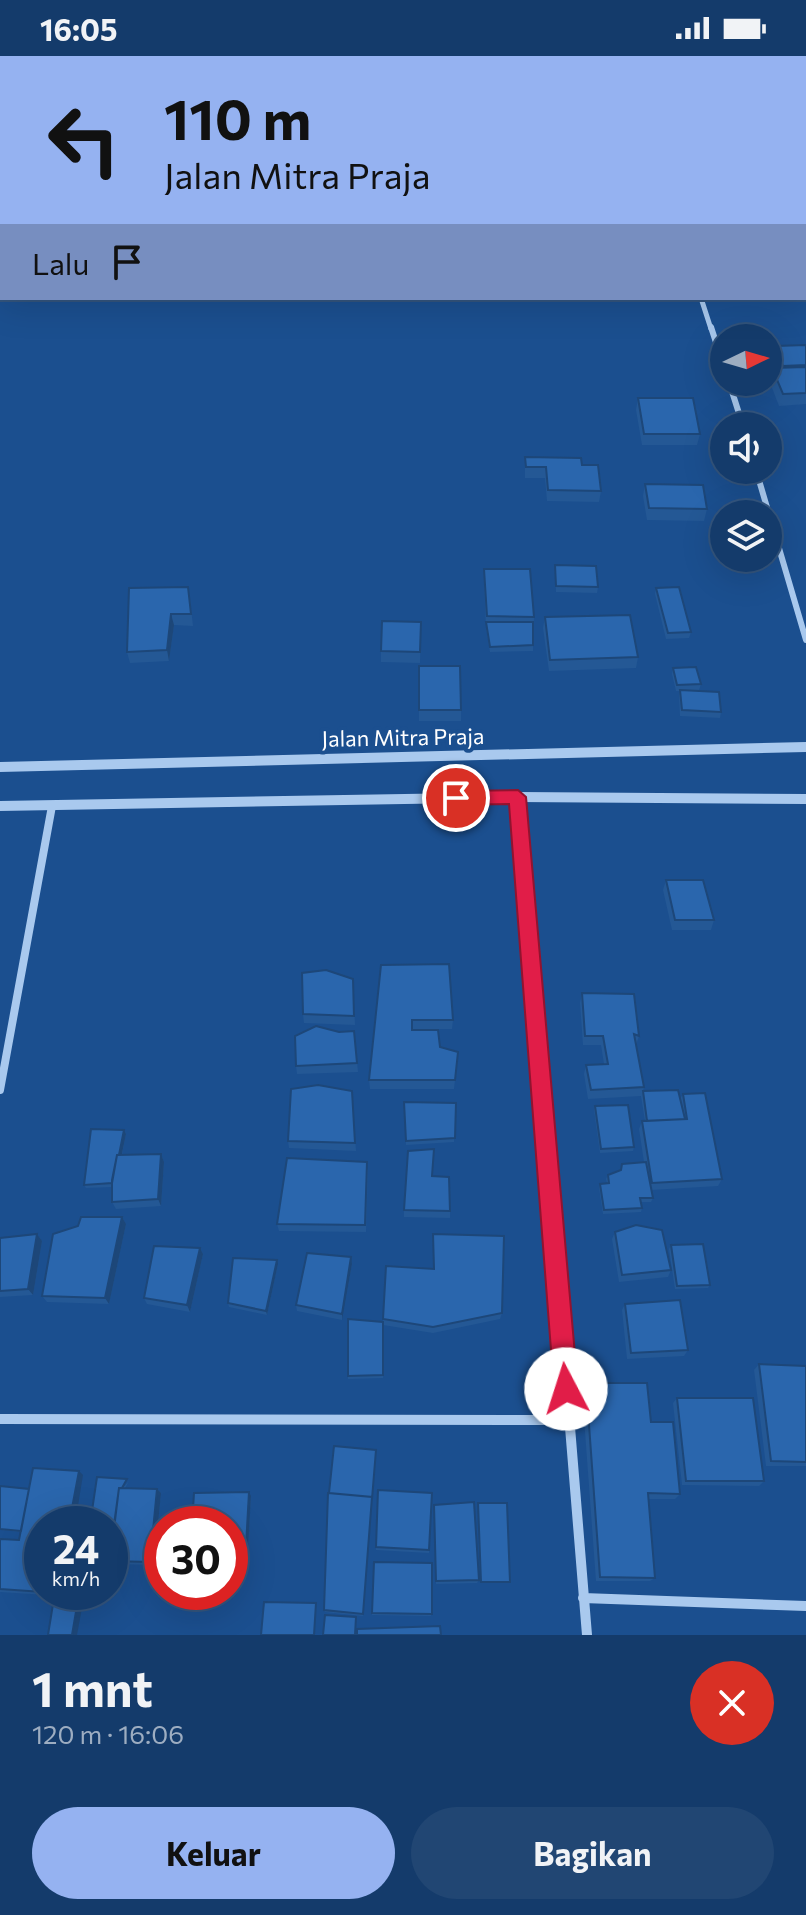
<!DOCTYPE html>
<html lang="id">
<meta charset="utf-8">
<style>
:root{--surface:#143b6b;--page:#214673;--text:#f1f3f6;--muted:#9dadc1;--line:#33557e;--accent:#95b2f1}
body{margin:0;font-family:Commissioner,sans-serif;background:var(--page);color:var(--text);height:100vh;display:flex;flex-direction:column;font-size:30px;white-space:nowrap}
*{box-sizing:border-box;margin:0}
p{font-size:26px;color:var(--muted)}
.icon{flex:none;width:44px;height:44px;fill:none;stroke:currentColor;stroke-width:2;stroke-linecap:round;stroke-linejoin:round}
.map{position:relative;height:1579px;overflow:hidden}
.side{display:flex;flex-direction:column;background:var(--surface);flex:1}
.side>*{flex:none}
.guide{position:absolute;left:0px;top:0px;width:806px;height:244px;box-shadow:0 8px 32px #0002,0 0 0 2px var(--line);background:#95b2f1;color:#111;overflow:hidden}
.needle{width:52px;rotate:85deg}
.controls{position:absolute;left:710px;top:268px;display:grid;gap:16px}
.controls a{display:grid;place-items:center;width:72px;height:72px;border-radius:50%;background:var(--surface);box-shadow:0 8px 32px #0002,0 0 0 2px var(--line);font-size:40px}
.speed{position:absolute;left:24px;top:1450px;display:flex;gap:16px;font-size:40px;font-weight:700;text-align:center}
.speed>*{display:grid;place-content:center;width:104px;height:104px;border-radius:50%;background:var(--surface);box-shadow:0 8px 32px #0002,0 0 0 2px var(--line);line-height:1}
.speed small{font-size:20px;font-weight:400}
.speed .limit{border:12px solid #d22;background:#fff;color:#111}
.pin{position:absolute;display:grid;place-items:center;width:68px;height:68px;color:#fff;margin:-34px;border:4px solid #fff;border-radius:50%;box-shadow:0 2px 8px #0007}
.me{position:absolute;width:88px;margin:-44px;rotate:355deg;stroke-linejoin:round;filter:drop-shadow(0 0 6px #0008)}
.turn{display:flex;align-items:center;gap:28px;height:168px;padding:0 32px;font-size:36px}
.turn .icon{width:104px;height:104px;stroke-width:2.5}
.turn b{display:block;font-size:56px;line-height:68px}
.then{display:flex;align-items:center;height:76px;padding:0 32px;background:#0003;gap:16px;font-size:30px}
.round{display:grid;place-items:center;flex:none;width:84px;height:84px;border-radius:42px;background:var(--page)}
.overview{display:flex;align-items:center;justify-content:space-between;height:136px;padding:0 32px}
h1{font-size:48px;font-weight:700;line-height:60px}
.cta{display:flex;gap:16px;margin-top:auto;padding:16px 32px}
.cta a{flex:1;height:92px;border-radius:48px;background:var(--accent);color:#111;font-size:32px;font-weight:700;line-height:92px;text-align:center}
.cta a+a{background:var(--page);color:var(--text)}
.status{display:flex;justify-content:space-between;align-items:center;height:56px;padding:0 40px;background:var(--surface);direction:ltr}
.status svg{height:22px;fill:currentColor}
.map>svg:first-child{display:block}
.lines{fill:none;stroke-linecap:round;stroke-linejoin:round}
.minor-far3{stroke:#a9c9ee;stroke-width:5}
.minor-far2{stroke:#a9c9ee;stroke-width:6}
.minor-far1{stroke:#a9c9ee;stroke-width:8}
.minor{stroke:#a9c9ee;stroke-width:10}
.tertiary{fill:#a9c9ee;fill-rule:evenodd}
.wall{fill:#245895}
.shaded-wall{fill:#1d4779}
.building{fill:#2a66ad;stroke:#1d4779;stroke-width:2}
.route{fill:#e11d48;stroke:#92132f;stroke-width:2}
.labels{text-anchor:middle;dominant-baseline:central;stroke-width:8;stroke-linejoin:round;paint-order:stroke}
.street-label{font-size:22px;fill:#fff;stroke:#1b4f8f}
</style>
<div class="status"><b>16:05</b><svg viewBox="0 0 49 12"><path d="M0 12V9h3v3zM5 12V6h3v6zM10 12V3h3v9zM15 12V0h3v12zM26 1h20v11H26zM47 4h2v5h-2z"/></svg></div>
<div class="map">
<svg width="806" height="1579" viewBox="0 0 806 1579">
<rect width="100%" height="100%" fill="#1b4f8f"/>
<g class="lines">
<!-- minor-far3 -->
<path class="minor-far3" d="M701,242l10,31"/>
<!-- minor-far2 -->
<path class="minor-far2" d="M711,271l13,40
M729,326l14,44
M756,414l50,170"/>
<!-- minor-far1 -->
<path class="minor-far1" d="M518,741l25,302
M0,1034l52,-284"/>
<!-- minor -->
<path class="minor" d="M543,1041l44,538
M0,1363l568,1
M583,1542l223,8"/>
<!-- tertiary -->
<path class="tertiary" d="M806,686v10l-806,20v-10z
M518,736l288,2v10l-288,-2 -518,9v-10z"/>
</g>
<!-- wall -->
<path class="wall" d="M677,0h23l-1,2h-22z
M775,0h19l-1,1 -17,1z
M804,7l2,4v30h-2z
M806,289v59l-27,2 -10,-26 3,-12h5l-4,-10 3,-12z
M638,342l62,36 -3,11h-55l-6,-35z
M525,401l76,34 -2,11 -52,-1 -2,-23h-20z
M645,428l62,25 -3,12 -57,-1 -4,-24z
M555,509l43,22 -1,6 -41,-1z
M484,513l50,48 -1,34 -43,1 -4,-24 -2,-48z
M656,532l35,44 -2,6 -23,1 -11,-45z
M190,543l3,27 -19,-1 -5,36 -39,2 -3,-11z
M545,561l93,40 -2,11 -87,3 -6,-43z
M421,566l-1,41 -39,-1v-11z
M419,610l42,44v11h-42z
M673,612l28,16 -2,6h-16l38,22 -1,6 -40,-2 -1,-20 1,-5h-4l-4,-17z
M666,824l48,40 -3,10h-39l-9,-40z
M381,909l72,55 -1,9h-40l28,18 18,5 -4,37h-84l-1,-9z
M353,923l2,46 -51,-2 -1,-9z
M582,937l57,43 -3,9 8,42 -1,4 37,8 3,-5 39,85 -4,7 -67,4 2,8 -2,4h-10l1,6 -1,4 -38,2 -4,-26 1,-4 7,-1 -1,-4 2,-4 12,-5 2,-6 22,-2 -5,-33 3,-8h3l-4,-25 -53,3 -4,-25 2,-9 18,-1 -3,-19h-18l-3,-42z
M354,975l4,41 -61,2 -1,-8z
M352,1035l4,60 -67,-3 -1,-7z
M404,1046l52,1 -2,39 -48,3z
M595,1050l39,41 -1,4 -33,2 -6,-43z
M124,1074l2,4 -4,21 39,-1 3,8 -3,44 -45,3 -4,-7v-15l-26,1 -2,-3z
M368,1113l-2,63 -87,-1 -2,-7z
M404,1154l46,1v7l-46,-1z
M122,1161l4,7 -17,80 -62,-2 -5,-6 36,-70z
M615,1176l56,38 -3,7 -49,5 -7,-43z
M37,1178l5,7 -9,54 -33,2v-59z
M671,1189l39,40 -2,3 -33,1 -6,-40z
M200,1192l3,6 -13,58 -43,-8 -3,-6z
M351,1201l1,7 -10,56 -45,-9 -1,-6z
M278,1208l-11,51 -38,-8 -1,-4z
M386,1210l116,47 -2,6 -67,14 -50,-8v53l-35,1v-60l35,3z
M625,1248l63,46 -4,6 -57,3 -5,-49z
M759,1308l47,2v100h-40l-12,-96z
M586,1327l65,39 29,72 -5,5h-27l7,79 -5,3h-54l-14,-190z
M677,1342l87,83 -5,5 -77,-1 -9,-82z
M83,1419l-41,117h21l-1,4 -62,-4v-53l19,1 2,-8 -21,-2v-44l29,3z
M129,1425l-4,7 32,1 4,4 -7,72 -40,-1 -4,-3 1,-13h-1v-24h-20z
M329,1437l34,123 -38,-4 -1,-2z
M432,1437l-3,60 -53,-3v-3z
M251,1440l-4,72 -17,1v-45z
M478,1447l32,79 -1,1h-29z
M434,1449l45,75 -2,3 -41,1z
M432,1507l-1,53 -59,-1v-2z"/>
<!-- shaded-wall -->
<path class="shaded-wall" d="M171,558l3,11 -5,36 -2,-11z
M124,1074l2,4 -11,53 -2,-4z
M161,1098l3,8 -3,44 -3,-7z
M122,1161l4,7 -17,80 -4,-6z
M37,1178l5,7 -9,54 -5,-6z
M200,1192l3,6 -13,58 -3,-7z
M351,1201l1,7 -10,56v-6z
M277,1204l1,4 -11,51 -1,-4z
M79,1415l4,4 -8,49h-6z
M157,1433l4,4 -7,72 -4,-3z
M249,1436l2,4 -4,72 -2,-3z
M77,1550l5,2 -5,27h-5z"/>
<!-- building -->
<path class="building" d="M804,7l2,4v19h-2z
M806,289v20l-23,1 -7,-20z
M806,311v26l-23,1 -11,-26z
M638,342h55l7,36h-56z
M525,401l56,1 1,7h16l3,26 -53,-1 -2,-23h-20z
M645,428l58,1 4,24 -58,-1z
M555,509l41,1 2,21 -42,-1z
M484,513h46l4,48 -47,-1z
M188,531l3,27h-20l-4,36 -40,2 2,-64z
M679,531l12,45 -23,1 -12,-45z
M630,559l8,42 -88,3 -5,-43z
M382,565l39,1 -1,30 -39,-1z
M486,566h47v23l-43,2z
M419,610h41l1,44h-42z
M696,611l5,17 -24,1 -4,-17z
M680,634l39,2 2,20 -39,-2z
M666,824h37l11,40h-39z
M449,908l4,56h-41v10h26l2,17 18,5 -3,28h-86l12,-115z
M326,914l27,9 1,37 -51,-2 -1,-41z
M582,937l52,1 5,42 -5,-2 10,53 -53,3 -5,-25 22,-1 -5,-28h-18z
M316,970l23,6 15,-1 3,32 -61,3 -1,-30z
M318,1029l34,6 3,52 -67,-2 3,-52z
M678,1034l7,29 -38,2 -4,-30z
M705,1037l17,86 -70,4 -10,-62 45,-2 -4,-25z
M404,1046l52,1 -1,35 -49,3z
M628,1049l6,42 -33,2 -6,-43z
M91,1073l33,1 -5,25h-2l-5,28 -28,2z
M434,1093l-2,27 17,1 1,34 -46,-1 4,-59z
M161,1098l-3,45 -46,3v-22l5,-25z
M287,1102l80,4 -2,63 -88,-1z
M646,1106l7,36h-13l2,10 -38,2 -4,-26 9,-1 -1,-8 13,-5 1,-6z
M81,1161h41l-17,81 -63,-2 11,-62 25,-8z
M636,1169l26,5 9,40 -49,5 -7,-43z
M37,1178l-9,55 -28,2v-53z
M433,1178l71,2 -2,77 -69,14 -50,-8 3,-53 48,3z
M703,1188l7,41 -33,1 -6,-41z
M154,1190l46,2 -13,57 -43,-7z
M307,1197l44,4 -9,57 -46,-9z
M233,1202l44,2 -11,51 -38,-8z
M680,1244l8,50 -57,3 -6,-49z
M348,1263l35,3v53l-35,1z
M759,1308l47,2v96l-35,-1z
M586,1327h61l4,39h22l7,72 -32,-1 7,85 -55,-1z
M677,1342h76l11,83h-78z
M334,1390l42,4 -4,49v-2l-43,-4z
M33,1412l46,3 -10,53h-27v68h15v1l-57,-4v-50l19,1z
M97,1421l30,2 -5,9h-3l-8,59h-1v-23h-20z
M0,1430l29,3 -8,42 -21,-2z
M119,1432l38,1 -7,73 -40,-1z
M378,1434l54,3 -3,57 -53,-3z
M249,1436l-4,73 -15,1v-42h-38l2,-31z
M328,1437l44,4 -9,117 -39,-4z
M474,1446l5,78 -43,1 -2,-76z
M478,1447h29l3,79h-29z
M374,1506l58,1v51l-60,-1z
M264,1546l52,1 -2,32h-53z
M53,1548l24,2 -5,29h-24z
M325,1559l31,2 -1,18h-32z
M440,1570l1,9h-84v-6z"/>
<!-- route -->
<path class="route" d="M518,734l8,7 52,592 -4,8 -8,3 -8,-3 -4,-8 -45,-585 -53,1 -9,-7 9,-7z"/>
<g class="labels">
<!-- street labels -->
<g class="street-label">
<text transform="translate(403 681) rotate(-1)">Jalan Mitra Praja</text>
</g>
</g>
</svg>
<div class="controls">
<a><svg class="needle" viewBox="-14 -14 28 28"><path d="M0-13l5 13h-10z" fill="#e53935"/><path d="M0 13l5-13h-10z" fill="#9dadc1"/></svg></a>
<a><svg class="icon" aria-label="sound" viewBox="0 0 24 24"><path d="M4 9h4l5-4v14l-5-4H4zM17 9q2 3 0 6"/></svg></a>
<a><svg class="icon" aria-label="layers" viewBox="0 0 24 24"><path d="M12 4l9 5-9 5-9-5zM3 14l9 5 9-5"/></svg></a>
</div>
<div class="speed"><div>24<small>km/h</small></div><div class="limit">30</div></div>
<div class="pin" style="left:456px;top:742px;background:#d93025"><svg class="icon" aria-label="arrive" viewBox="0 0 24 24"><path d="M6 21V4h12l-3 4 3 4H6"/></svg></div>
<svg class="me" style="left:566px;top:1333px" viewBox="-20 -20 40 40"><circle r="19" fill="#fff"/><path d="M0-13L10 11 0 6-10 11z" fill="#e11d48"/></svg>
<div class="guide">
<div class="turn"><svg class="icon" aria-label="left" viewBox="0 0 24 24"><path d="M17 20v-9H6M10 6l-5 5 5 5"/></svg><div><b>110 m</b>Jalan Mitra Praja</div></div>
<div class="then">Lalu<svg class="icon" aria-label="arrive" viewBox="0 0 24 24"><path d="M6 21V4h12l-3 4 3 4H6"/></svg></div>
</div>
</div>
<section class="side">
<div class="overview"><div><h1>1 mnt</h1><p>120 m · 16:06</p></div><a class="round" style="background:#d93025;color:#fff"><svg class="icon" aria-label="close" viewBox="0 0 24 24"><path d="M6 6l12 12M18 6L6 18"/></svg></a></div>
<div class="cta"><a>Keluar</a><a>Bagikan</a></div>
</section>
